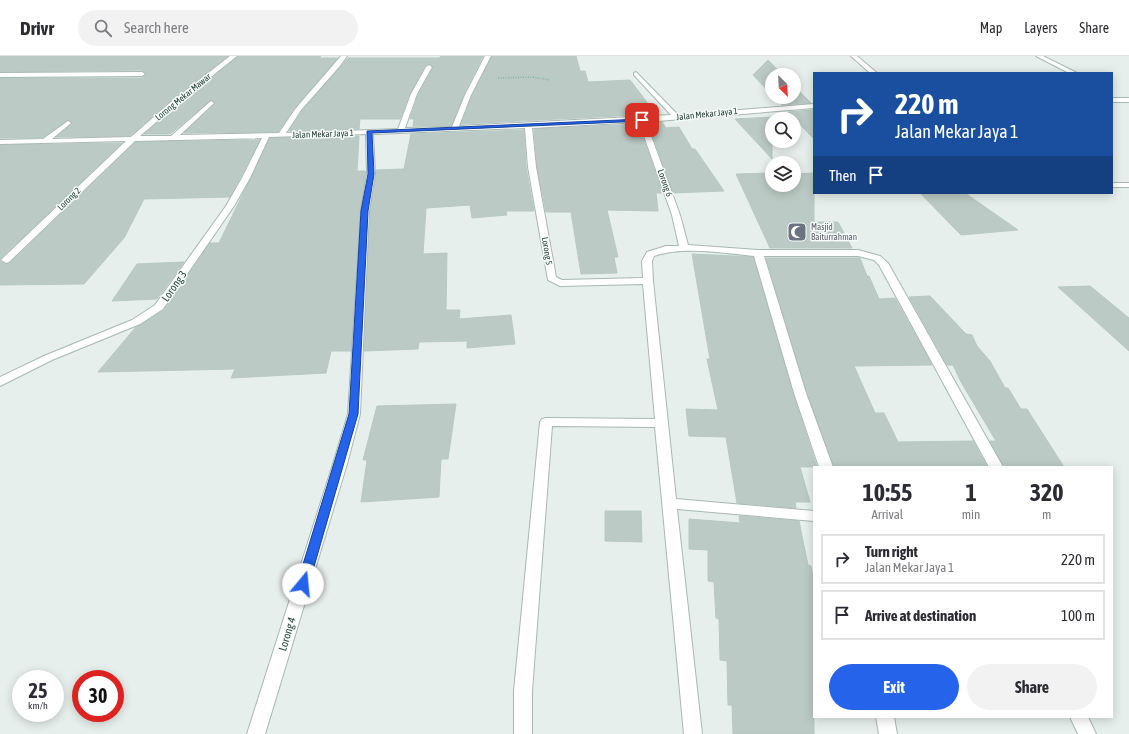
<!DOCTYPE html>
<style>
:root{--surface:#fff;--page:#f2f2f3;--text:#2b2b33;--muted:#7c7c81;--line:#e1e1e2;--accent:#2563eb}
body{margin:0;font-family:"Asap Condensed",sans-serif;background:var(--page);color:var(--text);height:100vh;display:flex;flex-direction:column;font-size:15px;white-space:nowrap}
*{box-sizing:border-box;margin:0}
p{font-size:13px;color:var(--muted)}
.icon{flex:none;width:22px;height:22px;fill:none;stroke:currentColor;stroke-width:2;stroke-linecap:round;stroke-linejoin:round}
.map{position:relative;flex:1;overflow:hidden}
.details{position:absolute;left:813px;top:410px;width:300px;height:252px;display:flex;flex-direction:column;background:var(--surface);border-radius:0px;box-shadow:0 2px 10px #0003}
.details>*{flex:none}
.guide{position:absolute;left:813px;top:16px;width:300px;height:122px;border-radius:0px;box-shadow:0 2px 10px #0003;background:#1a4fa0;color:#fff;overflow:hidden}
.needle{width:26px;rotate:156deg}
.controls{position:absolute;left:765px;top:12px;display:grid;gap:8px}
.controls a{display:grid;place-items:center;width:36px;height:36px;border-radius:50%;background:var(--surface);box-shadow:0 2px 10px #0003;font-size:20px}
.speed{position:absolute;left:12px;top:614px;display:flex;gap:8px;font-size:20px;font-weight:700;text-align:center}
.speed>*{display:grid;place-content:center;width:52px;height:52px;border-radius:50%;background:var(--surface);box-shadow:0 2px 10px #0003;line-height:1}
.speed small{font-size:10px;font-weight:400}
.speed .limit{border:6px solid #d22;background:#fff;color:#111}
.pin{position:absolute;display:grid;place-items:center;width:34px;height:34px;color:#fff;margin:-17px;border-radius:8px;box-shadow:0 2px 6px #0006}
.me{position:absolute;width:44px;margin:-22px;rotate:17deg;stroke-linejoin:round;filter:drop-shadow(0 0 3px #0008)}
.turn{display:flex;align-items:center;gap:14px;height:84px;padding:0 16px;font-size:18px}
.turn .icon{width:52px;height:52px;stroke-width:2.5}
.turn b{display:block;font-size:28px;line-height:34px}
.then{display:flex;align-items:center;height:38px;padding:0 16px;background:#0003;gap:8px;font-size:15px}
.eta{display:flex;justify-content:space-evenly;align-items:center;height:68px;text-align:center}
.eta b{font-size:24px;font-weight:700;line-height:28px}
.primary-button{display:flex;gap:8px;margin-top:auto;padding:8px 16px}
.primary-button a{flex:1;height:46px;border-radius:24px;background:var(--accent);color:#fff;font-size:16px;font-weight:700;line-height:46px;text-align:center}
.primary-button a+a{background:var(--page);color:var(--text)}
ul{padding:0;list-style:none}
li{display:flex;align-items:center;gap:12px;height:50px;margin:0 8px 6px;padding:0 8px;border:2px solid var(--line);border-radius:0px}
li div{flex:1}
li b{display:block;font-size:15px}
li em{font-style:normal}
header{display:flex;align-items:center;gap:24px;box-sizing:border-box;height:56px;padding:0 20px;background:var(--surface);border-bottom:1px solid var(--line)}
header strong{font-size:19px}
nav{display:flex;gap:22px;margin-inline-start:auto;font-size:14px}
.search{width:280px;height:36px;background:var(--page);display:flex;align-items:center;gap:10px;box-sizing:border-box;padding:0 14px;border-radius:22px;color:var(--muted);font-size:15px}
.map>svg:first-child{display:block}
.building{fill:#bbcac4;stroke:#b8c9c2}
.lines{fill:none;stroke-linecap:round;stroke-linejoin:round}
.minor-casing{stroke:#a8b8b2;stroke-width:2}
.path{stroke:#86b3a5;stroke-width:1.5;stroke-dasharray:1 1.5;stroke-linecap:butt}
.minor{fill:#fff;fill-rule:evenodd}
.route{fill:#2563eb;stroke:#184099}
.labels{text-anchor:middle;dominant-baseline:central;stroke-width:3;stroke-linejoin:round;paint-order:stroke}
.far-street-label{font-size:9px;fill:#24423a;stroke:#f7fbf9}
.far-worship-label{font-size:9px;fill:#5b616d;stroke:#f7fbf9;text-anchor:start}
.street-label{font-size:11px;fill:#24423a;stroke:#f7fbf9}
</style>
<header>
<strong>Drivr</strong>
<div class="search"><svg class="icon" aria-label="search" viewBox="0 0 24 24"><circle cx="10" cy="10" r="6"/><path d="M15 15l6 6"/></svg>Search here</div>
<nav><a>Map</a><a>Layers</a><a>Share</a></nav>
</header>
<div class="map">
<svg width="1129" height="678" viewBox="0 0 1129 678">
<rect width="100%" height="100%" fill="#e6efeb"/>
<!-- building -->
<path class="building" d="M0,0h228l-58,45 -40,35 -74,1 16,-13v-2l-4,-2 -26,18h-42v-60h142l4,-4 -4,-4 -142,2z
M238,0h83l-2,2h19l-43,49 -17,25 -94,1 31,-29v-2l-4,-2 -41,34h-26z
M441,0h42l-19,38 -13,32h-38l1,-7h-4l8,-24 15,-27v-2l-5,-2 -3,2 -15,27 -10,26h-40l-1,10 -70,2 13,-20 46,-53h91z
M492,0h84l4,15h5l3,11 42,-2 26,34 -195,10 11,-28z
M768,4l15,15h-11v20l-19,-20z
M794,30l17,17 -29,2 -8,-8h20z
M814,54v29l-26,-27z
M772,61v42l-37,-40z
M662,66l4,6 13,-1 13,22h3l29,42 -51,2 -25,-70z
M638,68l25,69h-7l2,18 -51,-1 11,47h-4l3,16 -36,1 -10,-62h-25l-9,-45 -3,-38z
M524,74l2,37 8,44h-28l1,4 -35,3 -2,-13 -44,3 -3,46 24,-1 -1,57h14l-1,9 52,-4 4,29 -48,4v-7l-48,1 -1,7 -54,2 6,-140 6,-41 28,-1 7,-35z
M359,80l-2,35h8l1,3 -6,37 -9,140h-20l-5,22 -95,5 4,-9 -137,3 37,-44 29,-18 46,-67h9l51,-105z
M260,84l-30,57 -86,2 -20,39 -40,46 -84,1v-24l5,3 5,-1 126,-121z
M122,87l-120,114 -2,2v-114z
M772,117v12h22v-11l20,-1v49h24l14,26h-82l-34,-74z
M920,137h45l53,37 -57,5z
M692,198l61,3 40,136 24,74h-17l10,35h-15l1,6 -59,-5 -11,-66 -37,-1 -3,-27 32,1 -11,-51h3z
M766,202h94l7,18h2l10,23 16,-1 37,67 -78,1 21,47h9l14,29 75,-1 14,26h-153l-27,-74z
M184,206l-27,37 -45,2 25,-37z
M1090,230l39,32v33l-71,-64z
M930,240l36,38 6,1 5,11 13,15 15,27h3l13,21h6l37,58h-60l-14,-26h6l-35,-59 -8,-17h-6l-38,-68z
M456,348l-8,55h-7l-2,38 -78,5 6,-42h-4l14,-54z
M605,455h36l1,31 -37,-1z
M739,460l60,5 9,44 3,1 3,17v151h-81l-1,-29h-4l-1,-44 -7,-1 -1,-41 -3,-1 -2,-36 -6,-1v-31l-19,-1v-30l51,4z"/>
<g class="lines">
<defs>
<path id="minor" d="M230,0h7l-61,49 -36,31h31l40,-35 3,2 -1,1 -33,31 99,-2 17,-25 45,-52h6l-8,11 -38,43 -15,23 112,-4 13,-35 15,-27 3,-2 3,2 -15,27 -12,34 47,-1 13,-32 20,-39h6l-20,39 -12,31 212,-11 -37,-40v-2l2,-1 42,43 136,-11v4l-168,14 34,93 8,30 70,5h100l22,6 8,7 115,204h-14l-110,-202 -5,-5 -16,-4h-94l42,137 27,74h-14l-25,-74 -40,-137c-32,-3 -69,-10 -100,0l-2,5 1,20 23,218 138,12v10l-137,-12 25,225h-18l-29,-307 -103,-1 -20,265v43h-18v-43l26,-269 2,-3 4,-1 109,1 -12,-135 -83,2 -12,-6 -20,-113 -3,-39 -152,6 2,40 -6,37 -9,203 -13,50 -82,270h-18l86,-270 15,-50 13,-203 6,-37 -1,-40 -97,3 -19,41 -16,28 -71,103 -23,15 -88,36 -52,26v-9l44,-21 88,-36 23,-15 71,-99 16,-28 20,-40 -127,3 -126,121 -3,1 -5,-3 2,-2 123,-117 -126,3v-4l43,-1 25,-18 3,2 -1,1 -18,15 79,-2 40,-35zM639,66l33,93 7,31h-13l-19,6 -5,9 1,17 -81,2 -6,-3 -20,-110 -4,-39z
M851,0h6l20,17h-7z
M1036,0h7l34,17h-8z
M0,17l142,-1 3,2 -3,2 -142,1z
M1112,42h17v4h-17z
M1112,127h17v4h-17z
M876,661h18l3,17h-18z
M1070,661h18l8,17h-18z"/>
</defs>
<!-- minor casing -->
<use href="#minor" class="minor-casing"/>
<!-- path -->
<path class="path" d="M498,22l35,-1 16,3"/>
<!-- minor -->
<use href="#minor" class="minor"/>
</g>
<!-- route -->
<path class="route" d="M642,63h2v2l-272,12 2,41 -6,37 -10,203 -49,170 -2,3 -4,2 -4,-2 -2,-3 52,-170 12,-203 7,-37 -1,-43z"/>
<!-- icons -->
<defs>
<symbol id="mosque-square" viewBox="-11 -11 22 22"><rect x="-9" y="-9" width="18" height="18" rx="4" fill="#6b7280" stroke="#f7fbf9"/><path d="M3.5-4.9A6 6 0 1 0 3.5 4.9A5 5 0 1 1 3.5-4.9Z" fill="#fff"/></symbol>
</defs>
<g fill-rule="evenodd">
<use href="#mosque-square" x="786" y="165" width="22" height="22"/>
</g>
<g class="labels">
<!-- far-street labels -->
<g class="far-street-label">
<text transform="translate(183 41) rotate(-39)">Lorong Mekar Mawar</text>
<text transform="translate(707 58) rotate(-6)">Jalan Mekar Jaya 1</text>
<text transform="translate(323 78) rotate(-2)">Jalan Mekar Jaya 1</text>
<text transform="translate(665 127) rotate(71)">Lorong 6</text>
<text transform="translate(69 143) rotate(-44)">Lorong 2</text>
<text transform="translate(547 195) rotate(81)">Lorong 5</text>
</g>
<!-- far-worship labels -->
<g class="far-worship-label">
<text x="811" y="171">Masjid<tspan x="811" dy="10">Baiturrahman</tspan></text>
</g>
<!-- street labels -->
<g class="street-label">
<text transform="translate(174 230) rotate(-55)">Lorong 3</text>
<text transform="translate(287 578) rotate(-73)">Lorong 4</text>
</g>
</g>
</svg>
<div class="controls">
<a><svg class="needle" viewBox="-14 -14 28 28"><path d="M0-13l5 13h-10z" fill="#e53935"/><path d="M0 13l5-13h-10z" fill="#7c7c81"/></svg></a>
<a><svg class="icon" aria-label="search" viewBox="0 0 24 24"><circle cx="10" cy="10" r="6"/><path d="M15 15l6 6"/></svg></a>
<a><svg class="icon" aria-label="layers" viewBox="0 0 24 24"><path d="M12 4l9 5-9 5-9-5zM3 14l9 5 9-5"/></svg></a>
</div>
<div class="speed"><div>25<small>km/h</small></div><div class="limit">30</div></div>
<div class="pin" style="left:642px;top:64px;background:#d93025"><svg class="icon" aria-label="arrive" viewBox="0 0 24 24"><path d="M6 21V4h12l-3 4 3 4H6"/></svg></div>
<svg class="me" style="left:303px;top:528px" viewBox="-20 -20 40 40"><circle r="19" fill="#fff"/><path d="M0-13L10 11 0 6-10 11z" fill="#2563eb"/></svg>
<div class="guide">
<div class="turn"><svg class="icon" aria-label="right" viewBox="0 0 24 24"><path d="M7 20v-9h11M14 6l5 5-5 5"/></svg><div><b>220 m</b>Jalan Mekar Jaya 1</div></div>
<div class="then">Then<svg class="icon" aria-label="arrive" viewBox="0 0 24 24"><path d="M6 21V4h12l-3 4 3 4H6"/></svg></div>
</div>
<section class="details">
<div class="eta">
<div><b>10:55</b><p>Arrival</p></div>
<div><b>1</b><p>min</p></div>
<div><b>320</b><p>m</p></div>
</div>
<ul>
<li><svg class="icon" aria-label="right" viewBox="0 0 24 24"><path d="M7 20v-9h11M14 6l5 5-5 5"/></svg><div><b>Turn right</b><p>Jalan Mekar Jaya 1</p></div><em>220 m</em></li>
<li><svg class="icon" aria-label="arrive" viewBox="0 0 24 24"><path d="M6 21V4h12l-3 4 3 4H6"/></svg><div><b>Arrive at destination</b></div><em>100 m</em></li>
</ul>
<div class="primary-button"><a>Exit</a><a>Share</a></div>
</section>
</div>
